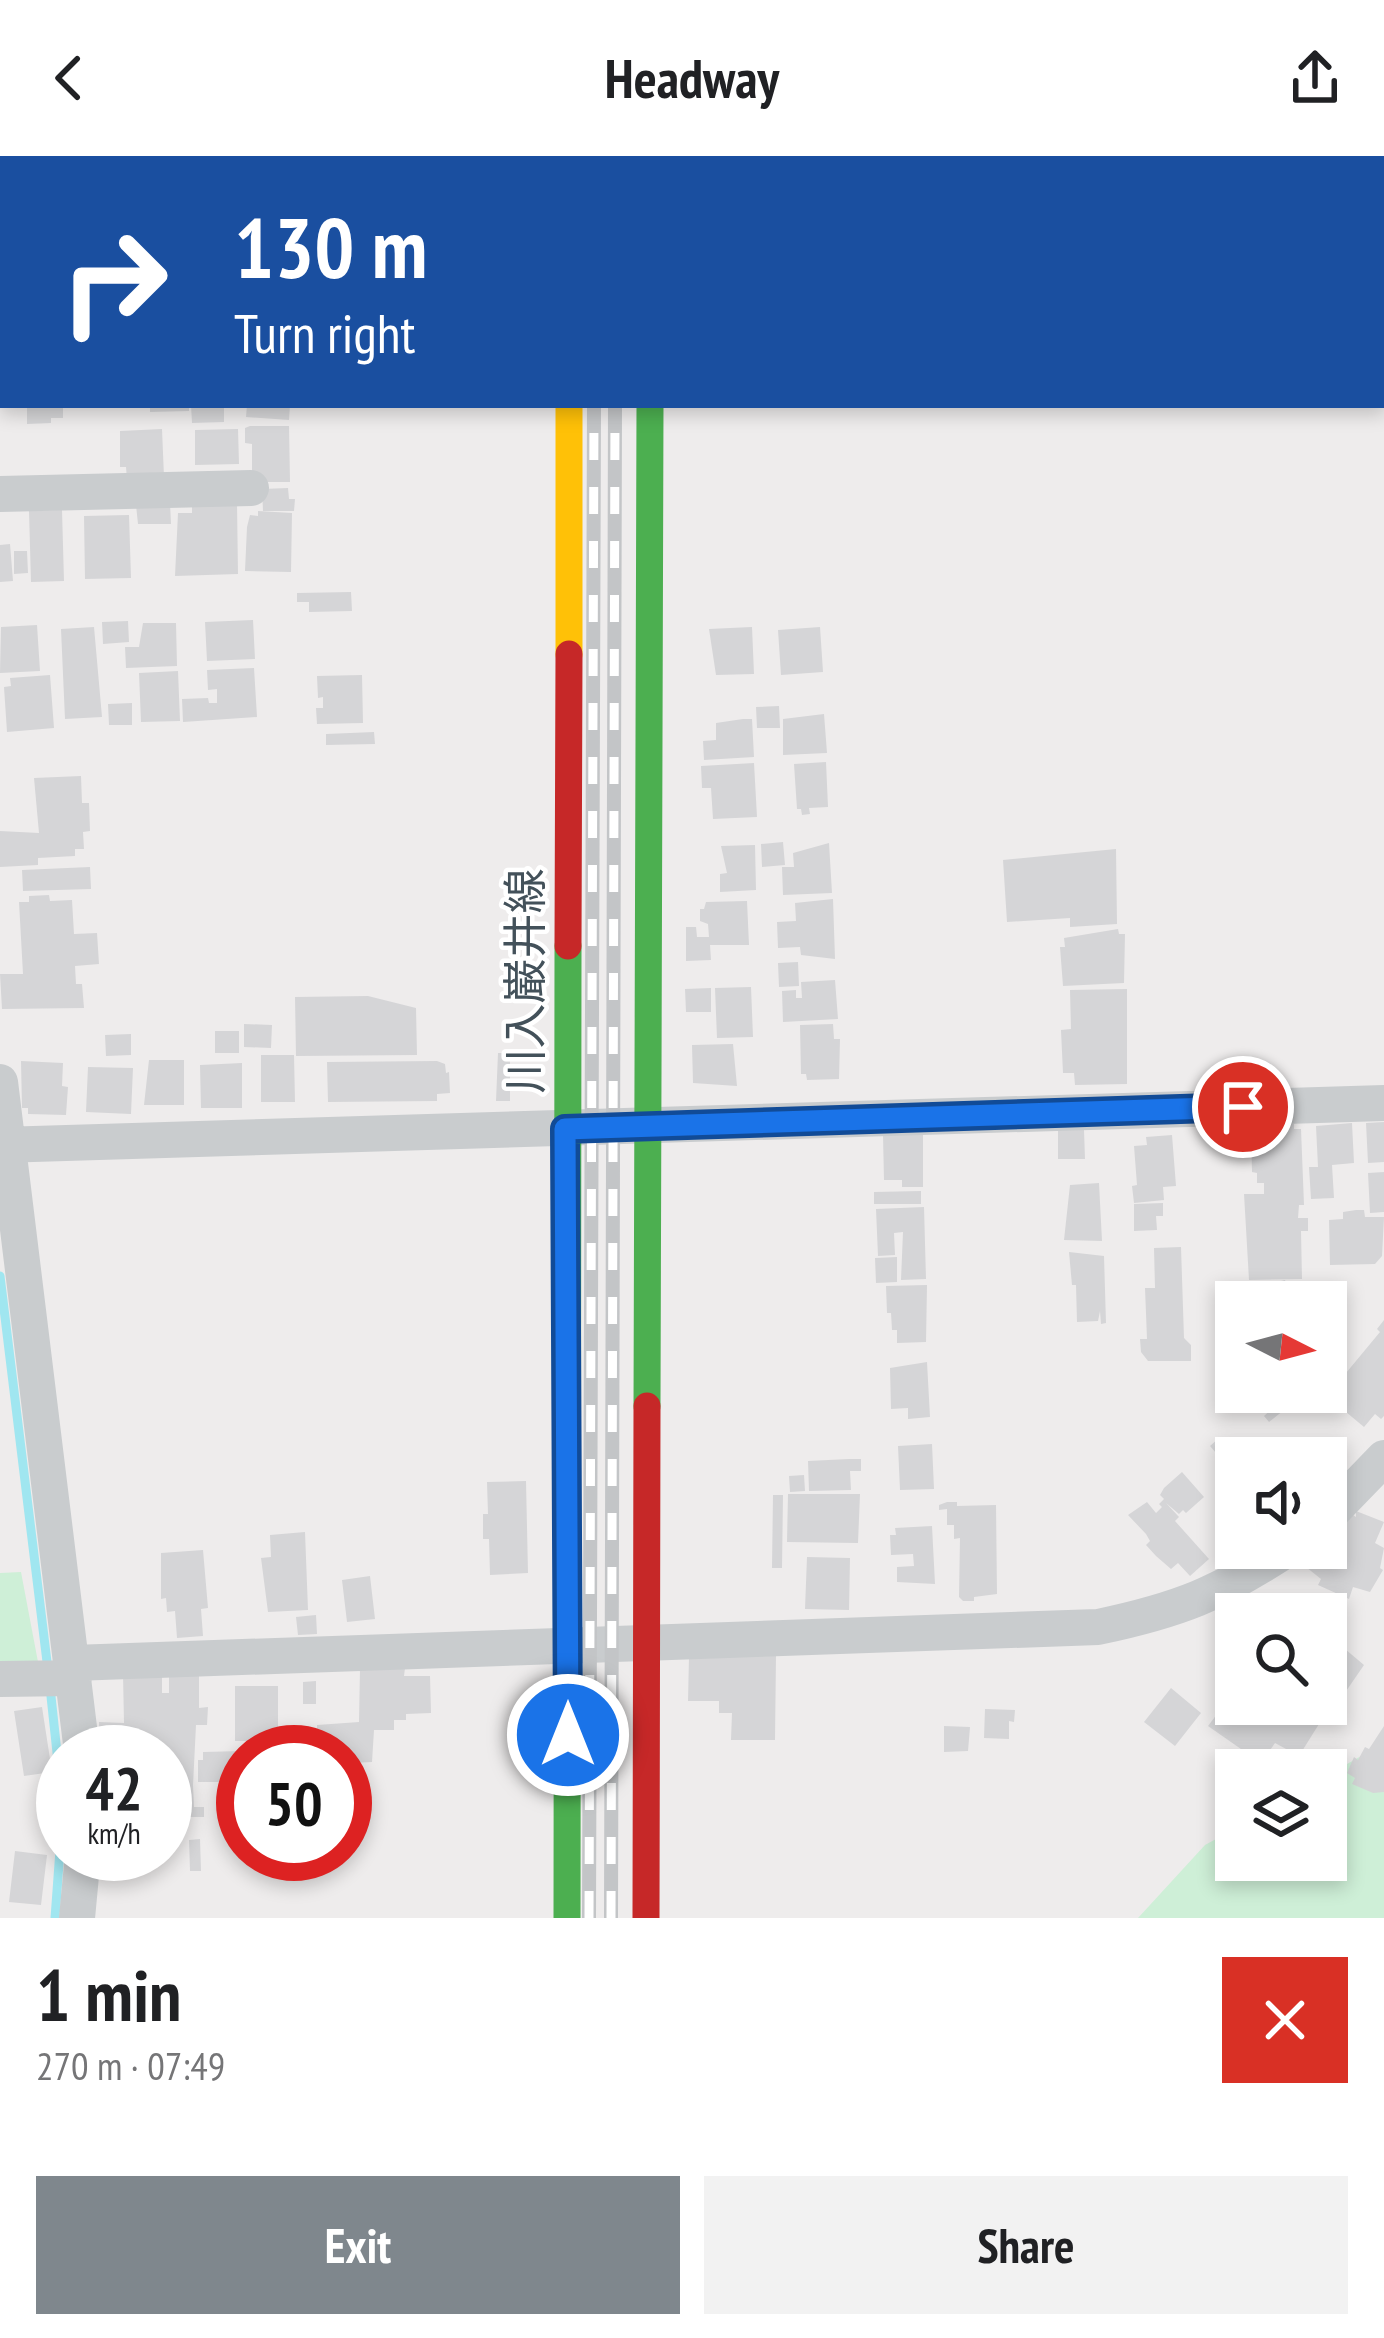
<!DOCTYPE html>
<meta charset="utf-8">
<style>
:root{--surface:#fff;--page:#f2f2f2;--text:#202124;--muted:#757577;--accent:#7f878d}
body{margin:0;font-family:"PT Sans Narrow","Noto Sans JP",sans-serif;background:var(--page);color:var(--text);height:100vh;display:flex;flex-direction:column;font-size:45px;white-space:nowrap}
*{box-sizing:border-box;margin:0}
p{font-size:39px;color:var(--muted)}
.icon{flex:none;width:66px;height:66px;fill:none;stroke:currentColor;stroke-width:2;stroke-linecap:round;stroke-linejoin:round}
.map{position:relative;height:1762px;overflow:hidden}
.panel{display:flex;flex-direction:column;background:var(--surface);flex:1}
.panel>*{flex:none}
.hud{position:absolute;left:0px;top:0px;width:1386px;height:252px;box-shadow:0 6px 18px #0003;background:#1a4fa0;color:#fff;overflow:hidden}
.needle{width:78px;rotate:96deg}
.controls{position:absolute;left:1215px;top:1125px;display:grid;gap:24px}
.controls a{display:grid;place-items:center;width:132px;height:132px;border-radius:0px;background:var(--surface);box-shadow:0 6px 18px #0003;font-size:60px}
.speed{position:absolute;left:36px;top:1569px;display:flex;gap:24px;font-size:60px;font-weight:700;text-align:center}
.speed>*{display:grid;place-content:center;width:156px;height:156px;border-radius:50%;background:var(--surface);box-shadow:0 6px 18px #0003;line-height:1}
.speed small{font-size:30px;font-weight:400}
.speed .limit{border:18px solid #d22;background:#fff;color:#111}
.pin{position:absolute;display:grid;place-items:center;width:102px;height:102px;color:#fff;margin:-51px;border:6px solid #fff;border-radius:50%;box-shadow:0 3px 12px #0007}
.me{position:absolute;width:132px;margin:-66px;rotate:0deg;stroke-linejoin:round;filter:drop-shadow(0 0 9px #0008)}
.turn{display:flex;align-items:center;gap:42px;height:252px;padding:0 36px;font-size:54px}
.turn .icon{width:156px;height:156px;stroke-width:2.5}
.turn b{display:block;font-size:84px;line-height:102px}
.round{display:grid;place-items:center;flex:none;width:126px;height:126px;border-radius:0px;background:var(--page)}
.headline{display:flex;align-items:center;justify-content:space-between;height:204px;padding:0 36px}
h1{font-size:72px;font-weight:700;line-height:90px}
.button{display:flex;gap:24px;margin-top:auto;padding:24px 36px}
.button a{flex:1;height:138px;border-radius:0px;background:var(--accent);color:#fff;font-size:48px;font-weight:700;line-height:138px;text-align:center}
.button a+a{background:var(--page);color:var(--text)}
header{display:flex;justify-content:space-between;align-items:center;height:156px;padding:0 36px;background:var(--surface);font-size:54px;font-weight:700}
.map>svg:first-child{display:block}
.green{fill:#ceefd7}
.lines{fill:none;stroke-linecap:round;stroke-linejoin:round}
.stream{stroke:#a0e6f0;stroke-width:9}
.building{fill:#d5d5d7}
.street{stroke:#c9ccce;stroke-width:36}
.fast{stroke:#4caf50;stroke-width:27}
.slow{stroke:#ffc107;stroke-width:27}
.jam{stroke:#c62828;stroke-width:27}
.rail-casing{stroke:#c3c5c7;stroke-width:14}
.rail{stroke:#fff;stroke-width:9;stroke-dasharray:27;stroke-linecap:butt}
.route-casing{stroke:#114b97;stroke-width:30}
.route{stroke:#1a73e8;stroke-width:21}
.labels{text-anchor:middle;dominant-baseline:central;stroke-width:9;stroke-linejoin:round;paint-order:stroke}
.street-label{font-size:45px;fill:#43515a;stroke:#fff}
</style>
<header><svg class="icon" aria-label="back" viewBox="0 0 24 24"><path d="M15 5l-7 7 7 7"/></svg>Headway<svg class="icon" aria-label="share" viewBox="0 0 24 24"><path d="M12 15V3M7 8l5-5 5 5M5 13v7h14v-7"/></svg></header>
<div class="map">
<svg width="1384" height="1762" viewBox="0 0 1384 1762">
<rect width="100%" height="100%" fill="#eeecec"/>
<!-- green -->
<path class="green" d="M21,1416l17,90 -38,2v-91z
M1384,1587v175h-246l67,-73 31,-17v32h90v-84z"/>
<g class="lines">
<!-- stream -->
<path class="stream" d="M0,1120l48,394
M50,1531l13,122 -8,109"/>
</g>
<!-- building -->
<path class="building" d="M27,249h36v13h-12v5l-24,1z
M150,249h39v6l-39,1z
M191,249h33v17l-32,1z
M247,249h43l-1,15 -43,-3z
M250,270h39l1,56h-38v-38l-7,-1v-15z
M162,273l2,48 -37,2 -1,-12h-6v-36z
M238,273l1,35 -44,1v-35z
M288,332l1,11h6l-1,12h-31l-1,-22z
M170,347l1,21h-33l-2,-19z
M237,347l1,71 -63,2 3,-63h14v-6z
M62,354l2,71 -33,1 -2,-71z
M258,355l34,2 -1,59 -46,-1 2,-44 3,-12 8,1z
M129,359l2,63 -46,1 -1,-63z
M10,388l3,37 -13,1v-37z
M14,395h13l1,22 -14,1z
M351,436l1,19 -43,1v-10h-12v-9z
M253,464l2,39 -48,2 -2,-39z
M128,465l1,21 -26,2 -1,-22z
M143,467h33l1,43 -51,2 -1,-21h14z
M37,469l3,46 -40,2 1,-46z
M94,471l8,90 -37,2 -4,-90z
M752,471l2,47 -38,1 -7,-46z
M820,471l3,45 -42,3 -3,-45z
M254,512l3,49 -74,5 -1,-23 26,-1 1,5h8v-14l-9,1 -1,-20z
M178,515l2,50 -39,1 -2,-49z
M50,519l4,53 -47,4 -3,-45 7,-1 -1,-8z
M362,519l1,48 -46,1 -1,-16h7v-11l-5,1 -1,-22z
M132,547v22h-23l-1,-21z
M779,550l1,22h-23l-1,-21z
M824,558l3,39 -44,2v-36z
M743,563h9l2,38 -50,3 -1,-19 13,-1v-17z
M374,576l1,12 -49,1v-11z
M826,606l2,45 -19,1 1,6 -8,1 -1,-6h-4l-3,-45z
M754,607l3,54 -44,2 -2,-31h-9l-1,-22z
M81,620l1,27h7l1,28 -7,1 1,17h-9v7l-37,2v7l-38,2v-36l39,2 -5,-55z
M783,686l2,23 -23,2 -1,-23z
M829,687l3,50 -49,2 -1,-28h12l-1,-14z
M755,689l1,45 -36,2v-18l7,-1 -6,-27z
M1116,693l1,75 -47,3v-9l-63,4 -4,-62z
M90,711l1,22 -68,2 -1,-21z
M49,739l1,6 22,-1 2,34 23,-1 2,31 -24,2 1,18h6l2,24 -82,1 -2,-35h23l-4,-72h10v-6z
M833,743l2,60 -34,-4 -1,-8 -22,1 -1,-26 19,-1 -1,-18z
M747,745l2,44h-39l1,15 -25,1v-34h10l1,10h12l-1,-13 -8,-3v-12h4l2,-7z
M1118,773l1,5h6l-1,49 -61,3 -3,-39h5l-1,-9z
M798,806l1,24 -20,1 -1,-24z
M835,824l3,39 -55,3 -1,-31 14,-1v8h6l-1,-16z
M751,831l2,50 -36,1 -2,-50z
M711,832v24h-25l-1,-23z
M1127,833v95l-52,1 -1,-12h-11l-2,-43 10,-1 -1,-39z
M368,840l48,12 1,47 -121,1 -1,-59z
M244,868l28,1 -1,23 -27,-1z
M833,868l1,15h6l-1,40 -32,1 -1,-6h-5l-1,-49z
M215,875h24v22h-24z
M131,878v21l-25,1 -1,-21z
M733,888l4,42 -44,-3 -1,-38z
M498,897h12v48h-14z
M261,899h33l1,47h-34z
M149,904h35v45h-40z
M21,905l42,2 -1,23 6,1 -2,28 -38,-1v-6h-6z
M437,905l8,3 1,9 3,-1 1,21 -13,1v7l-109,1 -1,-40z
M242,907v45h-41l-1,-43z
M88,911l45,1 -2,46 -45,-2z
M1384,966v40l-16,1 -2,-40z
M1352,967l2,40 -22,2 2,33 -23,1 -2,-32h9l-2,-41z
M1279,968h15v5h7l3,76h-5l-1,13h10v13h-7l1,48 -53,1 -5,-86h20v-11h-7v-10l-5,-1 -1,-44 29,2z
M1058,974h26l1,29h-27z
M923,978v53h-21v-7h-18l-1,-45z
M1172,979l4,51 -13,1 1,13 -30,3 -2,-17 5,-1 -3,-39 13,-1 -1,-8z
M1384,1016v40l-14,1 -2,-40z
M1099,1027l3,58 -38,-1 6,-55z
M921,1035v13h-47v-12z
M1163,1047v13h-7l1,14 -23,1v-27z
M924,1051l2,72 -25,1 2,-48 -9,1 1,22 -17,1 -2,-47z
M1356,1054h8l1,7h19l-2,39 -7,8 -45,1 -1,-45 14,-1v-7z
M1181,1091l3,91 7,7v16h-43l-7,-9 -1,-13h7l-2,-51h10l-1,-40z
M1069,1096l35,4 2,67 -5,1 -1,-13 -2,10 -21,1 -1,-37h-4z
M897,1101v25l-21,1 -1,-25z
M1285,1124l8,16 -25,6 -4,-17z
M1252,1128l5,18h-21l-2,16 -7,-28z
M927,1129l-1,57 -29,1v-13h-5l-1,-17h-4l-1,-27z
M1236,1163v33l-6,2 -8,-31z
M1384,1164v96l-3,3 -6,-5 -11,13 -42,-35h4v-35l20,16 34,-41 -3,-3z
M927,1206l3,55 -22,2v-11l-17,1 -1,-41z
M1287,1239l7,7 -25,20 -5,-6z
M1219,1282l17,20 -8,9 -18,-21z
M932,1288l2,45 -34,1 -2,-44z
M849,1303h12v12h-11l1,19 -42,1 -1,-30z
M1182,1316l22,25 -18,16 -3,-3 -4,4 -13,-11 13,14 -4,4 34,38 -19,17 -12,-13 -7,6 -15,-13 -10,-11 4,-4 -4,-7 -18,-19 19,-13 9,11 6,-6 -3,-3 5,-5 -4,-4 4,-7z
M804,1319l1,16 -15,1 -1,-16z
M526,1325l2,92 -38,2 -1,-36h-6v-25h5l-1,-32z
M788,1338h72l-2,49 -71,-1z
M773,1339h10l-1,73h-10z
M1331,1344l25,17v-6l28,11 -9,21 9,5 -4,20 3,2 -13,22 -17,-5 -4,12 -31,-14 3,-6 -20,-16 5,-5 -13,-10h33v-42z
M947,1346h10v4l39,-1 1,89 -23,3v4h-11l-4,-4 1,-59 -6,1v-14h-7v-16l-8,1v-5z
M932,1370l3,58 -38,-2v-15l17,-1 -1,-12 -22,1 -1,-20h6l-1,-7z
M305,1376l3,78 -40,2 -7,-54 10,-1 -1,-22z
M203,1394l5,58 -7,1 2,27 -26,2 -2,-27 -8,1 -1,-14 -5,1v-46z
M807,1401l43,1 -1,52 -44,-1z
M370,1420l5,43 -28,3 -5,-42z
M316,1459l1,19 -19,1 -2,-18z
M1326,1477l38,32 -33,48 -14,-9h9z
M776,1499l-1,85h-44l1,-27h-13v-12h-31l1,-44z
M405,1512l-1,8h26l1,37 -25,1v6h-12v10h-20l-2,32 -21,1v7l-6,1v-19h-40l-1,-10 13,-1v-16l42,-3 1,-53z
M199,1516v36l9,-1 -1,18h-11l-3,60 1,22h10v10h-39v-65h-65l-1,-30 25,1 -1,-49 39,1v18h7v-20z
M316,1525v23h-13v-22z
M235,1530h43v55h-43z
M1171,1532l30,25 -26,33 -31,-24z
M1236,1533v15h79l-3,4 9,6 -6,8 4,2 -20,32 -24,-13 -14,20 -53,-37z
M42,1551l10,65 -28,4 -10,-65z
M985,1553l30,1 -1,12 -5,-1v18l-25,-1z
M944,1570l26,1 -2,24 -24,1z
M1384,1570v66l-11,1 -21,-9 3,-6 -8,-5 7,-16 4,3 7,-13 4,2z
M243,1595v31h-45v-22h5v-8z
M200,1683l1,32h-11l-1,-31z
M15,1695l32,4 -6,50 -32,-3z"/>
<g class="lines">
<!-- street -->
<path class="street" d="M0,184h3
M0,338l251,-6
M0,926l82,670
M0,989l1384,-42
M1326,1362l58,-60
M73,1507l1025,-36c81,-17 121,-33 191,-79
M0,1523l74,-1
M77,1762l6,-64"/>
<!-- fast -->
<path class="fast" d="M570,0v3
M650,0v3
M647,1250l3,-1001
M567,1762l1,-972"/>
<!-- slow -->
<path class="slow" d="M569,498v-249"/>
<!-- jam -->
<path class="jam" d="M568,790l1,-292
M646,1762l1,-512"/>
<defs>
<path id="rail" d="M595,3v-3
M616,3v-3
M589,1762l5,-1513
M611,1762l4,-1513"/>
</defs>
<!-- rail casing -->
<use href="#rail" class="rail-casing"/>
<!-- rail -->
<use href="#rail" class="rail"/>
</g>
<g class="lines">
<defs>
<path id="route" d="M568,1579l-3,-606 678,-22"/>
</defs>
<!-- route casing -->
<use href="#route" class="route-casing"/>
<!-- route -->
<use href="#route" class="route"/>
</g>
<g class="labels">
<!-- street labels -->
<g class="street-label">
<text transform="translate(524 825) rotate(-90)">川入巌井線</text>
</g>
</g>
</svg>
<div class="controls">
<a><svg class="needle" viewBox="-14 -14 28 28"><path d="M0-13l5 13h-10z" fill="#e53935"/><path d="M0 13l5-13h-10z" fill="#757577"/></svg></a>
<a><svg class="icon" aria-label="sound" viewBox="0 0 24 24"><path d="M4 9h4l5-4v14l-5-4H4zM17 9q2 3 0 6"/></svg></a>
<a><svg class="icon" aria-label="search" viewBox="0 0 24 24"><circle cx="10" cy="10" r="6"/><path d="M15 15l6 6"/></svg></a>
<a><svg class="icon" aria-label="layers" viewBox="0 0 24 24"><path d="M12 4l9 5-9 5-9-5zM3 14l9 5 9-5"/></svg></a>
</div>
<div class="speed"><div>42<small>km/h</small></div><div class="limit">50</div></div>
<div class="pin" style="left:1243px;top:951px;background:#d93025"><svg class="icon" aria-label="arrive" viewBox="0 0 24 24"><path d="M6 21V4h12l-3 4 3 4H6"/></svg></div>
<svg class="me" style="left:568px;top:1579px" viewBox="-20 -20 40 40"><circle r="17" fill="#1a73e8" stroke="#fff" stroke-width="3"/><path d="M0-11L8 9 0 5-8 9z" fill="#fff"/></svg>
<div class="hud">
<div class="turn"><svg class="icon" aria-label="right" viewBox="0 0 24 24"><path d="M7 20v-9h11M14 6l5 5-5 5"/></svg><div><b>130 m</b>Turn right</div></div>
</div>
</div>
<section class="panel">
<div class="headline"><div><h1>1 min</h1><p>270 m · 07:49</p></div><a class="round" style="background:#d93025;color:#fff"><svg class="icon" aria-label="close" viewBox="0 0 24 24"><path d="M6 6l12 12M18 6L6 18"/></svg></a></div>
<div class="button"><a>Exit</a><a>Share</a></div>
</section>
